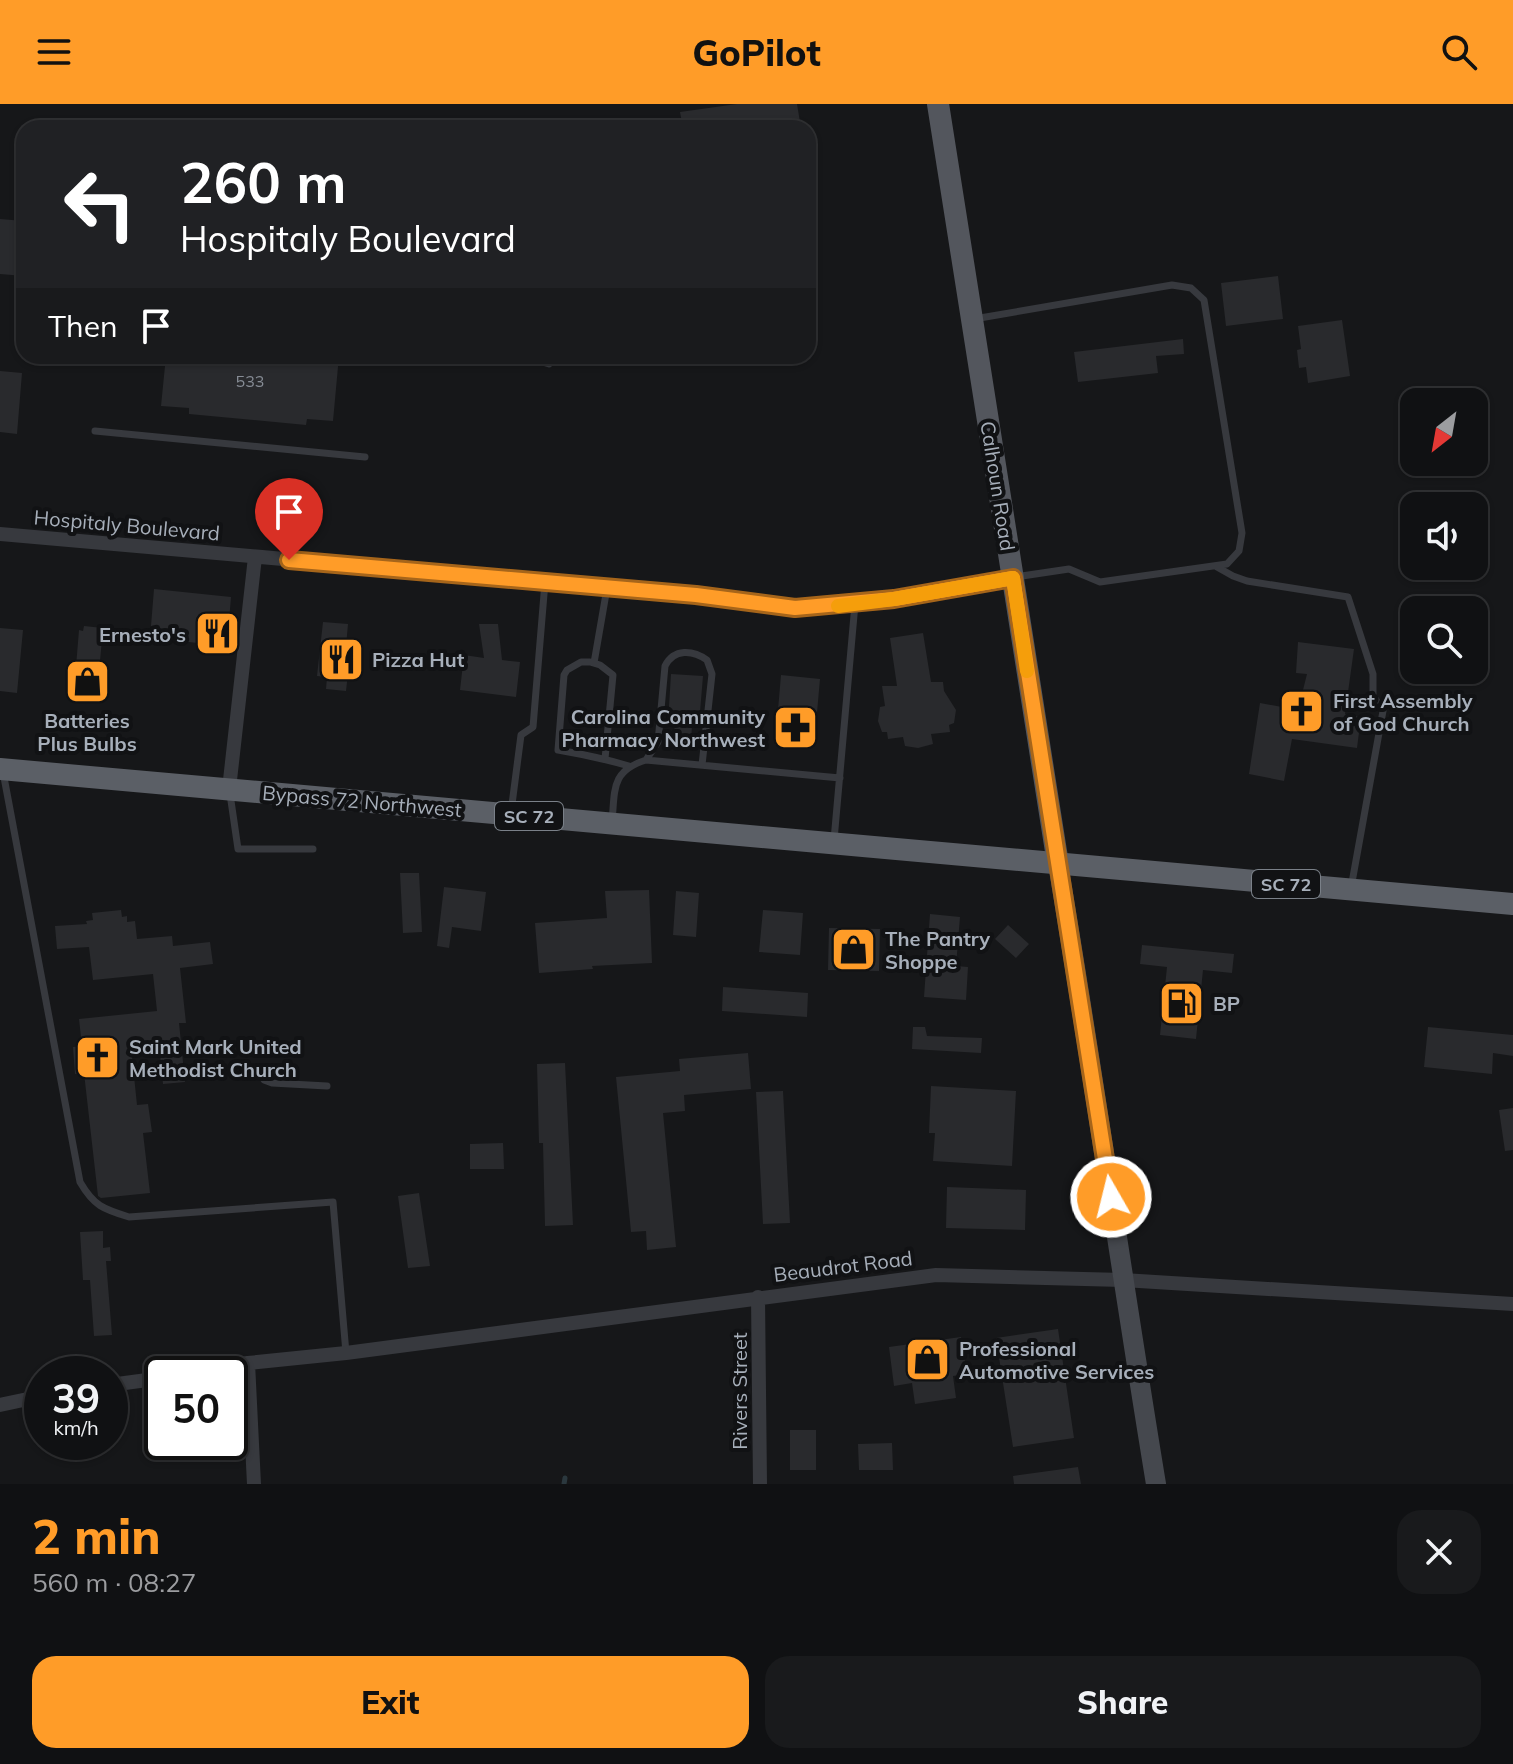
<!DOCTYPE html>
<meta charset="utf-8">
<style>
:root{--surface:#101113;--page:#191a1c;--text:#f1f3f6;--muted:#9c9da0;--line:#303133;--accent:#ff9c28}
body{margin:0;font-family:Mulish,sans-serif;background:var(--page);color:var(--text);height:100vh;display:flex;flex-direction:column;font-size:30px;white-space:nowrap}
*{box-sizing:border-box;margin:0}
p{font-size:26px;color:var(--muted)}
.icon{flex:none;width:44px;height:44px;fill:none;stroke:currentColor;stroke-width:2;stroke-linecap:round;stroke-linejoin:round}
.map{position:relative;height:1380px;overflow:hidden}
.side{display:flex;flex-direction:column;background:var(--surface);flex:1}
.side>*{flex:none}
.hud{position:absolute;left:16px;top:16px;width:800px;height:244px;border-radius:24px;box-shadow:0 2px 6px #0004,0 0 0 2px var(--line);background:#202124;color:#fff;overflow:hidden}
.needle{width:52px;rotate:211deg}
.buttons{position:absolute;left:1400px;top:284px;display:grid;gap:16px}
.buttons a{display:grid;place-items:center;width:88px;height:88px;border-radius:16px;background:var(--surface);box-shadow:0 2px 6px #0004,0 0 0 2px var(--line);font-size:40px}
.speed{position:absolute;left:24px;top:1252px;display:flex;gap:16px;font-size:40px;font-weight:700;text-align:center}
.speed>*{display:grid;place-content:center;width:104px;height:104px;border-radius:50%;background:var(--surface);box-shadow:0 2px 6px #0004,0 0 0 2px var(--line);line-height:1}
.speed small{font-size:20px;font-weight:400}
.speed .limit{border:4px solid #111;border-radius:12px;background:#fff;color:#111}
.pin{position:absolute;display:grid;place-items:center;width:68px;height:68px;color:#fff;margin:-82px -34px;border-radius:50% 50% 50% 0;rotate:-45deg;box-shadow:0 0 8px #0007}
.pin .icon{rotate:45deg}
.me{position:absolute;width:88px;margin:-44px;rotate:352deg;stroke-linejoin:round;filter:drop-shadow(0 0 6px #0008)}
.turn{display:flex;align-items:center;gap:28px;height:168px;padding:0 32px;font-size:36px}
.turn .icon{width:104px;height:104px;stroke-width:2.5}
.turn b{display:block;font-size:56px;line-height:68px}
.then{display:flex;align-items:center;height:76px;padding:0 32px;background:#0003;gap:16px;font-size:30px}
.round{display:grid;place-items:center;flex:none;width:84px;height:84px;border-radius:24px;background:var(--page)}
.summary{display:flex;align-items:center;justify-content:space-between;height:136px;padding:0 32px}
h1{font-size:48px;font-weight:800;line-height:60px;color:var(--accent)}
.button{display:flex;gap:16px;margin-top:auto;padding:16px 32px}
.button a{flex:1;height:92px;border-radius:24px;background:var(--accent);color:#111;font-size:32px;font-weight:800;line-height:92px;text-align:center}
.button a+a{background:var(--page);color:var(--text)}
header{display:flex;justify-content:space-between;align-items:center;height:104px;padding:0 32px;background:var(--accent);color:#111;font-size:36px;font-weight:800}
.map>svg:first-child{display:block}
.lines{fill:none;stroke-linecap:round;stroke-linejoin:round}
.stream{stroke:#2b383e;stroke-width:5}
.building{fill:#292a2d}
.service{stroke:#37393e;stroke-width:7}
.minor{stroke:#37393e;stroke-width:14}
.secondary{stroke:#45484e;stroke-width:20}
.primary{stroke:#53565d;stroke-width:22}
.trunk{stroke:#5b5f66;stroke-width:22}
.route-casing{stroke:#a6651a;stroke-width:20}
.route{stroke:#ff9c28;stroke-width:14}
.slow{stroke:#f59e0b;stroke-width:14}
.labels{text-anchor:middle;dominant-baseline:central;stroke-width:8;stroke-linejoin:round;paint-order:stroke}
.number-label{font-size:16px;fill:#878d96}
.shield{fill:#111214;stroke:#7a8088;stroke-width:2}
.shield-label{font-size:18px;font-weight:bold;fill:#a7afba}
.street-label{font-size:20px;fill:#a7afba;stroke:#111214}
.poi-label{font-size:20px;font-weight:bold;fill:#a7afba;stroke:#111214;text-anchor:start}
</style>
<header><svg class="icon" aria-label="menu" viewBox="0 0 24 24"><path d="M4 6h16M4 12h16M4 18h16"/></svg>GoPilot<svg class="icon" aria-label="search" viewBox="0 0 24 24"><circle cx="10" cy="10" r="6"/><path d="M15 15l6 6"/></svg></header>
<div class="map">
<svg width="1513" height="1380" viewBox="0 0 1513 1380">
<rect width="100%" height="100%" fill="#161719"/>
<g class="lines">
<!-- stream -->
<path class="stream" d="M564,1380l1,-6"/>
</g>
<!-- building -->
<path class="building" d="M737,0h60l4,24h-118l-3,-16z
M0,115l24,2v55l-24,-2z
M1278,172l5,43 -57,7 -5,-43z
M1342,216l8,56 -42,7 -2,-16 -7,1 -2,-18 4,-1 -3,-23z
M1183,235l1,15 -28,2 2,17 -80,9 -4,-30z
M166,252h173l-6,65 -26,-2 -1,6 -117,-11v-6l-28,-2z
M0,267l22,2 -5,61 -17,-2z
M154,485l77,8 -4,49 -77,-8z
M323,518l25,2 -2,22 12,1 -2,17h-7l-3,27 -20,-2 1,-12 -10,-1z
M479,520h19l4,36 18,2 -4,35 -56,-7 4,-35 20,3z
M84,522l19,2 -6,66 -23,-3 5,-61 4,1z
M0,524l23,2 -6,63 -17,-2z
M923,529l8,49h12l1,9 12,19 -2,13 -5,2 1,7 -19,2 2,10 -15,4 -13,-2 -2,-9 -15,2 -1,-7h-5l-4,-11 2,-14 5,-1 -3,-20h15l-7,-48z
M1298,538l56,7 -9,65 16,3 -4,31 -65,-9 -8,42 -35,-7 11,-71 38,7 9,-36 -11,-1z
M671,570l32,2 -4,48 -7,-1 -1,23 -18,-2 2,-21h-7z
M781,571l39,4 -6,67 -39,-1z
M400,769h19l3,59 -19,1z
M444,783l42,5 -5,39 -29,-4 -3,21 -12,-2z
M649,786l3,73 -60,3 1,3 -54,4 -4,-50 72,-5 -2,-27z
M676,787l23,2 -3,44 -23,-2z
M121,806l1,7 5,-1v6l8,-1 2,18 35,-3 1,10 37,-4 3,22 -33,4 6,55h-7l6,59 -22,2 -4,-40 -28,3 6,58 11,-1 4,28 -9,1 7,60 -49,5 -3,-2 -14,-123 -9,1 -2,-27 9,-1 -3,-27 78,-8 -4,-37 -60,6 -4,-33 -32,2 -2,-23 32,-2 -1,-3 7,-1 -1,-7z
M763,806l40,3 -3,42 -41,-3z
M930,810l30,3 -4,49 12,1 -2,33 -42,-3z
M1008,821l21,19 -13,14 -21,-19z
M829,824l51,1 -1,42 -51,-1z
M1142,841l92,9 -2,19 -29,-3 -7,69 -36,-4 7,-68 -27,-3z
M723,883l85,6 -1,24 -85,-6z
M913,923h12l2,9 55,2 -1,15 -69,-4z
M1428,923l85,8v21l-20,-3 -1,21 -68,-7z
M748,949l3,36 -67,6 1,16 -22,2 13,134 -29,3 -1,-19 -15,1 -15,-155 64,-6 -1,-12z
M565,959l8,162 -28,1 -2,-83h-4l-2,-79z
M931,982l85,5 -4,75 -79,-5 2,-28h-6z
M783,987l7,132 -27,1 -7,-132z
M1513,1004v42l-8,1 -6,-41z
M503,1039l1,26h-34v-25z
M947,1083l79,3 -1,40 -79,-2z
M419,1089l11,73 -22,2 -10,-72z
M103,1127v17l7,-1 1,14h-5l6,74 -18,1 -4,-56h-7l-3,-48z
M1058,1225l16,109 -61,9 -17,-109z
M961,1233l6,37 -14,2 3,22 -41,6 -3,-21 -18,3 -5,-39z
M790,1326h26v40h-26z
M892,1339l1,27h-34l-1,-26z
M1078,1363l3,17h-67l-1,-8z"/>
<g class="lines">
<!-- service -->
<path class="service" d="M974,215l198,-34 19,3 13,12 38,233 -3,18 -12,13 -127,18 -31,-13 -54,8
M523,252l26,8
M95,327l270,26
M1217,463l16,9 14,5 101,16 25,77v21l10,16 -32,177
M594,559l13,-75
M605,655l8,-84 -13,-10 -10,-3h-9l-14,8 -3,5 -6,75c24,4 47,9 71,16
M646,656l12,-18 7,-76c9,-18 28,-16 42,-6l5,14 -10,91
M3,668l77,410c14,24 23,27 49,35l204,-15 13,151
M230,690l8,55h75
M511,708l10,-77 12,-8 12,-145
M612,718c3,-33 -1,-51 34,-62l194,18
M834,736l21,-236
M260,968l4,8 8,3 55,3"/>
<!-- minor -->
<path class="minor" d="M0,430l670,59 125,15 99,-9 119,-21
M229,685l26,-232
M758,1193l2,187
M248,1259l6,121
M183,1270l65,-11 98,-10 590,-78 187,5 390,24
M110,1281l52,-7
M0,1301l42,-9"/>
<!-- secondary -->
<path class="secondary" d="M1058,760c35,207 64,414 98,620"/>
<!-- primary -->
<path class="primary" d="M938,0l120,760"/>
<!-- trunk -->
<path class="trunk" d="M0,665l1513,135"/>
</g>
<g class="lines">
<defs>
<path id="route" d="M289,456l407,35 99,13 99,-9 119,-21 98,619"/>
</defs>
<!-- route casing -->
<use href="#route" class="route-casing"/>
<!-- route -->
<use href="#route" class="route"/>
<!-- slow -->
<path class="slow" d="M838,502l56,-7 119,-21 14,93"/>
</g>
<!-- icons -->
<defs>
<symbol id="restaurant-square" viewBox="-11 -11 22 22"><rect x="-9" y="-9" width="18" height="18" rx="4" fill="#ff9c28" stroke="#111214"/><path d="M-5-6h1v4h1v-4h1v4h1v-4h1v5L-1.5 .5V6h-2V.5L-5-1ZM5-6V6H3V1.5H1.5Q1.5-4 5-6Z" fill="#111"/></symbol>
<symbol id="shop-square" viewBox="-11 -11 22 22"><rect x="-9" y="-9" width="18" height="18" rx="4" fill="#ff9c28" stroke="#111214"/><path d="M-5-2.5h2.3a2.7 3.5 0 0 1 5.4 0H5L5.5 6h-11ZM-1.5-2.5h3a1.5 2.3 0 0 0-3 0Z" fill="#111"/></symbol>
<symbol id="church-square" viewBox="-11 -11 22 22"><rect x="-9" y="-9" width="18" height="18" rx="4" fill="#ff9c28" stroke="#111214"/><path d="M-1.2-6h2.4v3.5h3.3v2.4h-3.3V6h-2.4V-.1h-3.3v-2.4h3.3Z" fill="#111"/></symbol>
<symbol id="pharmacy-square" viewBox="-11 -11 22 22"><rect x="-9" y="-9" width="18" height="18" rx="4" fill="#ff9c28" stroke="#111214"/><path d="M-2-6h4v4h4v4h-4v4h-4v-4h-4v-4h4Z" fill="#111"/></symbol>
<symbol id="fuel-square" viewBox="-11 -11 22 22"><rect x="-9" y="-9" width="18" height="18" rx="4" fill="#ff9c28" stroke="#111214"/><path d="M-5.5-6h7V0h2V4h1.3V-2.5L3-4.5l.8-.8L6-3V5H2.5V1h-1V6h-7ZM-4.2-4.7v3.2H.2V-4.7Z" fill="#111"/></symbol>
</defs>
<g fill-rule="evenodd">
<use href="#restaurant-square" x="192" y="504" width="51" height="51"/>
<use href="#restaurant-square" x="316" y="530" width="51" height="51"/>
<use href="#shop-square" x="62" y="552" width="51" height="51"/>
<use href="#church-square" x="1276" y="582" width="51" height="51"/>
<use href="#pharmacy-square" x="770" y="598" width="51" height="51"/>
<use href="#shop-square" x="828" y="820" width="51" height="51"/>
<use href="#fuel-square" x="1156" y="874" width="51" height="51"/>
<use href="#church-square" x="72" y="928" width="51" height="51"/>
<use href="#shop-square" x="902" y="1230" width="51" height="51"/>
</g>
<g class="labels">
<!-- number labels -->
<g class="number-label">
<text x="250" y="277">533</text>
</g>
<!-- shield labels -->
<g class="shield">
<rect x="495" y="698" width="68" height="28" rx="6"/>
<rect x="1252" y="766" width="68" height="28" rx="6"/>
</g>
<g class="shield-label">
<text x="529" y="712">SC 72</text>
<text x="1286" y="780">SC 72</text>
</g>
<!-- street labels -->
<g class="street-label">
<text transform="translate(998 382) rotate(81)">Calhoun Road</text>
<text transform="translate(127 421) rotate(5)">Hospitaly Boulevard</text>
<text transform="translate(362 697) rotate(5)">Bypass 72 Northwest</text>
<text transform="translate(843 1162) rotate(-7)">Beaudrot Road</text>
<text transform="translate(739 1287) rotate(-90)">Rivers Street</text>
</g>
<!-- poi labels -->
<g class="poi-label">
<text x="186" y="530" text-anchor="end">Ernesto's</text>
<text x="372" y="555">Pizza Hut</text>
<text x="1333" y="596">First Assembly<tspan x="1333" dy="23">of God Church</tspan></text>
<text x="765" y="612" text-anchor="end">Carolina Community<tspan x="765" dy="23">Pharmacy Northwest</tspan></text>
<text x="87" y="616" text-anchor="middle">Batteries<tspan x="87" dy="23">Plus Bulbs</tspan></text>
<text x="885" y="834">The Pantry<tspan x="885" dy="23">Shoppe</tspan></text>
<text x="1213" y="899">BP</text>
<text x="129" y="942">Saint Mark United<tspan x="129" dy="23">Methodist Church</tspan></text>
<text x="959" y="1244">Professional<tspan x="959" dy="23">Automotive Services</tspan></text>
</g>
</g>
</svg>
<div class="buttons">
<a><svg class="needle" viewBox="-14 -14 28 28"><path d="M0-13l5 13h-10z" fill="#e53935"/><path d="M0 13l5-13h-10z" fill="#9c9da0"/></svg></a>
<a><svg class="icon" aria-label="sound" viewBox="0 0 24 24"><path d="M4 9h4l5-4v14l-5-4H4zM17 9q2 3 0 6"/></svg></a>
<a><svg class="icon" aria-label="search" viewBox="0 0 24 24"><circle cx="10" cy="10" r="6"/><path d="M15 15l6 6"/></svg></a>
</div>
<div class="speed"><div>39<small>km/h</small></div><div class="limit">50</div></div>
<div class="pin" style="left:289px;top:456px;background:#d93025"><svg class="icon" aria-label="arrive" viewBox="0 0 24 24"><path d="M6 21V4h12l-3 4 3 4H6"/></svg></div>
<svg class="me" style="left:1111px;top:1093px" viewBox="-20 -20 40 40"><circle r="17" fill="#ff9c28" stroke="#fff" stroke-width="3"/><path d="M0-11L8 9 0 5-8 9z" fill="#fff"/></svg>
<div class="hud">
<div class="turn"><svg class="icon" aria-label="left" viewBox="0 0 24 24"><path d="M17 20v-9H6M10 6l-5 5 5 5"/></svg><div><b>260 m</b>Hospitaly Boulevard</div></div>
<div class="then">Then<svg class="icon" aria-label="arrive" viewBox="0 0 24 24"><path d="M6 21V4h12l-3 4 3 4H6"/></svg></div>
</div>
</div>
<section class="side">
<div class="summary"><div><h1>2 min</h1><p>560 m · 08:27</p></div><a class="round"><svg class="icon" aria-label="close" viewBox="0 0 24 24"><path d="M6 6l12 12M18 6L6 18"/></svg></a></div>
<div class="button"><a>Exit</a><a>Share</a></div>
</section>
